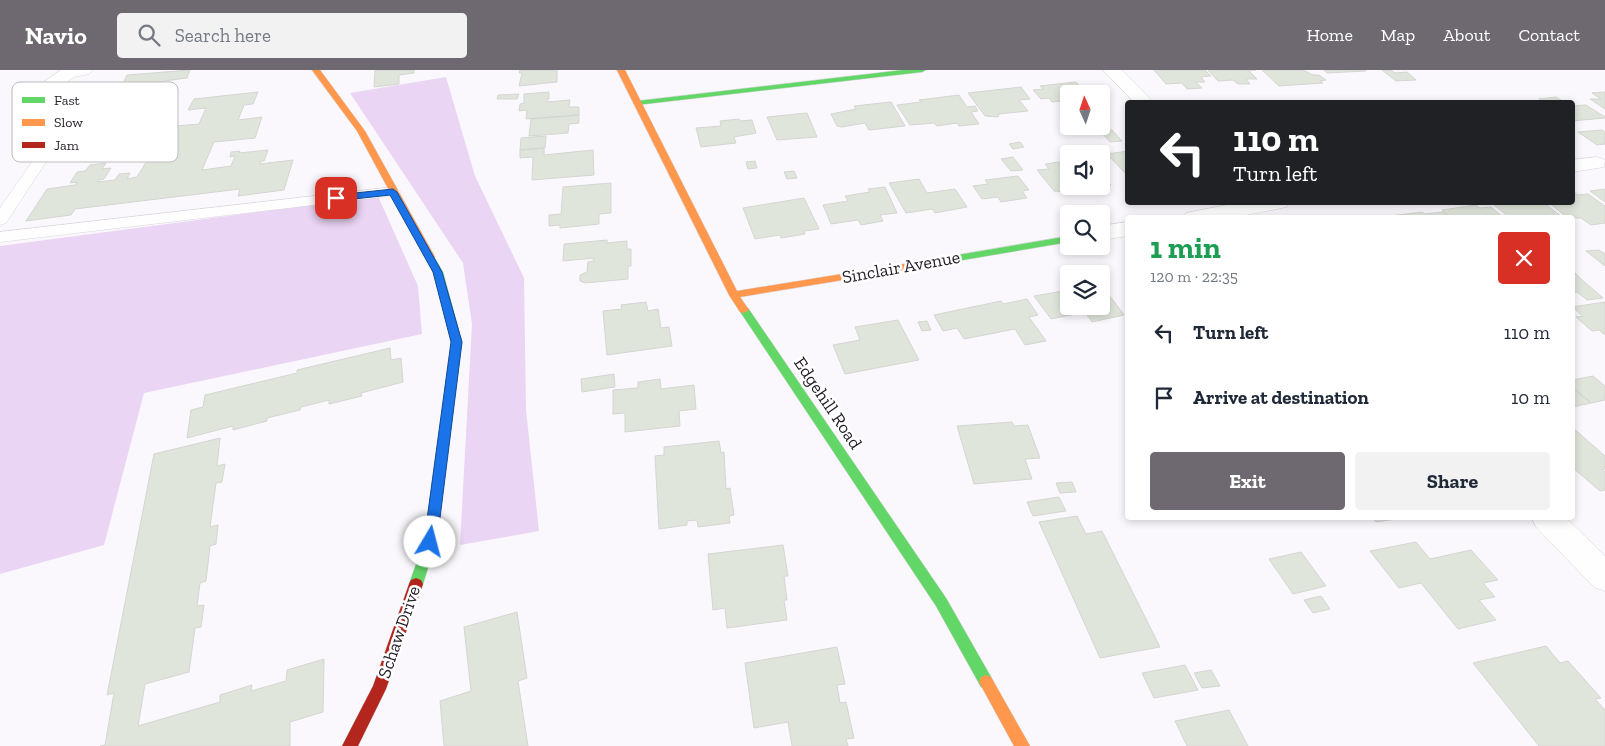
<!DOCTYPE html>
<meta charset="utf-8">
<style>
:root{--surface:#fff;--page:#f2f2f3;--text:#1f2937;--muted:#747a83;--accent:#6e6970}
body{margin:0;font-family:"Zilla Slab",serif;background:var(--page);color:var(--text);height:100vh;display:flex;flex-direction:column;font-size:19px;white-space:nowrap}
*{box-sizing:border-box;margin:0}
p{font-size:16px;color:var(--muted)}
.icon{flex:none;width:28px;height:28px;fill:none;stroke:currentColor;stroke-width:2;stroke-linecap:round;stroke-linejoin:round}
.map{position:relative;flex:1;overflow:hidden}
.drawer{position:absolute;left:1125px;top:145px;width:450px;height:305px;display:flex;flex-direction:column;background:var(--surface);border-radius:5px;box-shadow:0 2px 8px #0003}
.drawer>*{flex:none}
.hud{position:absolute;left:1125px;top:30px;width:450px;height:105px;border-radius:5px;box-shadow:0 2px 8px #0003;background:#202124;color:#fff;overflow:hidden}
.needle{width:32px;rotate:357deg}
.controls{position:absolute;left:1060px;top:15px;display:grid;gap:10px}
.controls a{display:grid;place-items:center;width:50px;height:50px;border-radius:5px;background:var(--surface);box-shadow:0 2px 8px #0003;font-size:25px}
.pin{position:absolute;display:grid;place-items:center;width:42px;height:42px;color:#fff;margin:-21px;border-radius:10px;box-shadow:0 2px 8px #0006}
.me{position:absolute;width:55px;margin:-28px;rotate:8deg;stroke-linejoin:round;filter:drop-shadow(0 0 4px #0008)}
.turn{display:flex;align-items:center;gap:18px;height:105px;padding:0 25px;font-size:22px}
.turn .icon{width:65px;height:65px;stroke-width:2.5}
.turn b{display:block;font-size:35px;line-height:42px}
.round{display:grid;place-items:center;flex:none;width:52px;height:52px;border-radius:5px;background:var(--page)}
.overview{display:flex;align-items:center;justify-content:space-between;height:85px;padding:0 25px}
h1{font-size:30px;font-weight:800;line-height:38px;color:#1e9e55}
.primary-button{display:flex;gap:10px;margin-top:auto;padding:10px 25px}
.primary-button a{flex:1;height:58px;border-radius:5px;background:var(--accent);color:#fff;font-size:20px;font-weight:800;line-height:58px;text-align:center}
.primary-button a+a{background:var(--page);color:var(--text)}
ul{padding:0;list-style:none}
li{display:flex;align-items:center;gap:15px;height:65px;padding:0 25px}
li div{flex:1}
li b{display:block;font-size:19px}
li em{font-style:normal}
header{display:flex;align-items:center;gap:30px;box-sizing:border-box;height:70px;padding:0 25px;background:var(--accent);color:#fff}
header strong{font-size:24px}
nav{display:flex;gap:28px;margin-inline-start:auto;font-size:18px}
.search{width:350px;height:45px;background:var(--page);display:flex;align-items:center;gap:12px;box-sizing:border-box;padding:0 18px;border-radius:5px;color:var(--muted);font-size:19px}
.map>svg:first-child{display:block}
.green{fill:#ead5f4}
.building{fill:#dfe5da;stroke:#d5d6d3}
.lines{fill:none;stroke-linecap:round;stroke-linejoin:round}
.lane-casing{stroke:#dad5dc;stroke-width:1}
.street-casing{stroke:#dad5dc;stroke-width:1}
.fast-casing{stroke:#dad5dc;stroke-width:1}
.slow-casing{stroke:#dad5dc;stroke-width:1}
.jam-casing{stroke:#dad5dc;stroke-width:1}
.lane{fill:#fefeff;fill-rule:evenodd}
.street{fill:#fefeff;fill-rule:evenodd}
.fast{fill:#63d668;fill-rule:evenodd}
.slow{fill:#ff974d;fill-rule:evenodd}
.jam{fill:#b3261e;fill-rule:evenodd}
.route{fill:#1a73e8;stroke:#114b97}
.labels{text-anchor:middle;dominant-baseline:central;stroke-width:5;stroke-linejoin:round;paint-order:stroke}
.street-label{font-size:18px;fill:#221c25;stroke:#fff}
.key{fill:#fff;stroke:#bdbbbe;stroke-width:1}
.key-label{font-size:14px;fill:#221c25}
</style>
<header>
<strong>Navio</strong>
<div class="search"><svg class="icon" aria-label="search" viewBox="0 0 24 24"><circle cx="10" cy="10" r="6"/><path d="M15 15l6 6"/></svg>Search here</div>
<nav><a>Home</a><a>Map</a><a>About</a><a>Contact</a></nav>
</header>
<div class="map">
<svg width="1605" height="676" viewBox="0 0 1605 676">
<rect width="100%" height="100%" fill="#faf8fc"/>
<!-- green -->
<path class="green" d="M446,7l29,99 49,102 2,132 13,121 -79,14 12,-221 -9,-61 -113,-170z
M378,126l40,90 4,48 -278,59 -40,152 -104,29v-328z"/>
<!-- building -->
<path class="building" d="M190,0l-3,8 -23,3 -3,7 -24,3 -3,8 -7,2h-12l12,-26z
M375,0h39v3l-15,2v9l-25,3z
M520,0h37v12l-38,4 3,-13h-3z
M1154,0h51l6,6 -10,1 4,5h-9l6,6 -15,1 -5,-6 -16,1z
M1208,0h48l-7,1 8,8h-11l4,5h-12l-5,-4 -15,1z
M1262,0h41l10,5h6l7,5 -6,1 3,2 -44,3z
M1324,0h41l1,1 -39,2z
M1382,0h9l4,3 12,-1 9,8 -20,1z
M1076,12l11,12h-18v6l-17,2 -3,-4 -8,1 -8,-9 10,-1 -3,-3z
M1021,17l9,12 -11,1 9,11 -29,3 -1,3 -13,-1 -17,-23z
M258,22l-5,12 -9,1 -6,15 24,-3 -7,21 -41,4 -12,28 29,-4 4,-10 -5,1 1,-5 9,-1 -1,2 29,-3 -4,11h-3l-1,3 33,-4 -9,30 -46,6 2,-7 -165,20 -4,6 -45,6 21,-32 28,-4 2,-3 -7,1 7,-11 8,-1 5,-6 16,-2 -4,6 9,-1 -7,11 -5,1 -2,2 18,-2 4,-6 11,-1 -3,6 10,-2 22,-36h-2l7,-14 35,-3 7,-16 -18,2 6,-11z
M549,22v7h-2v3l23,-2 -1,7h10v8l-53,4 1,-9 -8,1 1,-7 4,-1v-9z
M1605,22v17l-15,-10h11l-9,-6z
M519,24l-2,5h-20l1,-4z
M959,25l8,12 8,-1 3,5 -7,1 8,12 -20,2 -2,-3 -20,3 -3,-3 -24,2 -13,-20 24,-3 -2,-2z
M1556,27l8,5h-20l-5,-3z
M891,32l14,24 -36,4 -4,-7 -23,4 -5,-1 -6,-12 25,-5 -2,-3z
M1586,35l19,12v1l-33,3v-15z
M807,43l10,24 -40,3 -10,-23z
M579,45v8l-10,1 -1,9 -39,3 2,-17z
M739,49l1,2 12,-1 4,13 -22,4 2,6 -35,4 -5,-19 25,-2 -1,-5z
M1112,60l10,11 -12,1 -10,-11z
M1602,60l3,2v12l-8,1 -19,-13z
M546,66l-1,12 -25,2 1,-12z
M1020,72l4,5 -11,2 -4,-5z
M544,78v7l49,-5 1,25 -62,5 1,-23 -13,1v-8z
M1128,81v25l-21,-22z
M1013,87l10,13 -12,1 -10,-12z
M755,91l2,7 -9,1 -2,-7z
M1059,92l4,5 6,-1v20h32v-11l10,10 -30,6 -3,-4 -11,5 -13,-1 -17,-21 12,-1 -4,-5z
M794,101l3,7 -10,1 -3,-7z
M1018,106l11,14 -7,1 5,7 -26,4 -3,-5 -16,2 -9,-13 15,-2 -3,-4z
M919,109l8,14 28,-4 12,18 -32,6 -3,-4 -26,4 -17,-30z
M611,113v30l-12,1v10l-39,4v-3l-11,1v-11l12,-1 2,-27z
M885,117l12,26 -17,2 3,6 -22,4 -3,-5 -27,4 -8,-19 25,-4 -3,-5 25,-4 -2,-3z
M1605,119v13l-15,-11z
M1575,123l3,2 10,-1 17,12v17l-14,2 -10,-7h-13l-20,-16h24v-8z
M804,128l15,31 -15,2 1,3 -24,4 -1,-3 -25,4 -12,-31z
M1543,132l20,16h-53l-18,-15z
M1476,135l4,3 11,-1 13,11h-53l-9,-8z
M1422,142l3,2 18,-2 7,6 -60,-2z
M607,170v3l20,-2v8h4v17h-3v13l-43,4 -5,-2v-6l7,-3 1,-10 5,-1 1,-3 -31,3 1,-17z
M1599,180l6,4v12l-19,-15z
M1572,200l9,9 22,19 -16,2 -10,-8 -5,1z
M1101,214l23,31 -32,7 -7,-10 -34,7 -17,-23 35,-6v16h32z
M1027,229l11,16 -9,2 17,24 -21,4 -10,-16 -51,10 -7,-11 -14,3 -9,-16 67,-14 2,3z
M646,232l2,9 10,-2 3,19 8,-1 3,19 -65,9 -4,-44 19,-2 -1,-4z
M1605,232v33l-6,-5 -7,1 -16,-14 7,-1 -11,-9z
M898,250l21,40 -74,14 -12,-29 27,-5 -5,-13z
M927,251l4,9 -9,1 -4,-9z
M390,278l1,12 10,-2 2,24 -42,11 1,3 -33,8v-4l-28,7 -1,3 -33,8v3l-34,9v-4l-46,12 4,-28 12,-3 2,-12 92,-22v-3z
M614,304l1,13 -33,5 -1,-13z
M1593,306l12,10v14l-14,3 -19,-16v-7z
M660,309l1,10 33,-4 2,24 -17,2 1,15 -55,6v-19l-12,1v-24l25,-2v-6z
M1572,317l19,16 -19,4z
M1012,352l2,4 14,-1 12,33 -15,1 7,20 -58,5 -17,-58z
M1572,357l33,29v13h-3l3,3v18l-5,1 -28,-24z
M220,368l-3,28 8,-2 -3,18 -6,1 -6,44 8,-2 -2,19 -6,2 -4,35 -6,2 -3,23 7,-1 -3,22 -6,1 -6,44 -44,12 -7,42 82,-24v-7l32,-10 -1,6 35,-10 1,-11 37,-11 -1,53 -33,10v24h-190l5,-1 9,-52 -7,2 47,-241z
M719,371l2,12 3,-1 2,37 4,-1 4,27 -5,1 1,7 -32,4 -1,-7 -10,1v4l-28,4 -4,-73 9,-1v-8z
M1072,412l4,10 -16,1 -4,-10z
M1059,427l7,14 -33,5 -6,-14z
M1077,446l9,18 16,-3 58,116 -60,11 -61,-136z
M1373,448h30l-27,4z
M1416,472l14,17 41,-9 27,30 -15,3 12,14 -16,3 17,20 -38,9 -37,-46 -22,5 -29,-37z
M783,475l5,31h-4l3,24h-3l3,20 -60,8 -2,-20 -12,2 -5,-56z
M1301,482l25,34 -33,8 -24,-35z
M1321,526l9,13 -17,4 -9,-13z
M517,542l10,66 -9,3 10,65h-84l-4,-45 31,-10 -7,-64z
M1546,576l14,17 8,-2 33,37 -6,1 10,11v36h-66l-66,-83z
M837,577l8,37 -8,1 3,18 6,-1 8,36 -8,1 2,7h-56l-4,-24 -34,6 -9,-65z
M1185,595l13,25 -44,8 -12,-25z
M1211,600l9,16 -18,2 -8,-15z
M1229,640l19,36h-61l-12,-25z"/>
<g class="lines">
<defs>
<path id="lane" d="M39,88l5,1 2,3 -40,61 -6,2v-17l34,-49z
M393,117l5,2 3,3 -3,3 -398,47v-10z"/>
<path id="street" d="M61,0h31l-3,4 -15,3 -36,25 -6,2 -6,-2 -3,-4 3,-4z
M1103,0h19l31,32h-19z
M1597,87l8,3 -1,7 -32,5v-12z
M1242,132h47l-2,5 -56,11h-48l3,-5z
M1128,152v14l-27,4v-14z
M1532,448h34l39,38v35l-11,-4 -58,-60z"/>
<path id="fast" d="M903,0h23l-4,2 -285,33 -4,-2 4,-2z
M1069,166v6l-141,24 -5,-3 5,-3z
M430,184l3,1 10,17 19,70 -26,200 -13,42 -2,4 -5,2 -5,-2 -2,-4 15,-42 28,-200 -19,-70 -8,-15z
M744,237l4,1 198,290 45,79 2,5 -2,5 -5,2 -5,-2 -45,-81 -197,-296z"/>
<path id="slow" d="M312,0h8l45,61 70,126 -2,2h-6l-2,-2 -68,-126z
M617,0h8l112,221 191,-31 5,3 -5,3 -188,31 9,13 -5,3 -4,-1 -11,-17z
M986,605l5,2 39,69h-16l-35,-64 2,-5z"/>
<path id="jam" d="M416,508l5,2 2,4 -37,105 -28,57h-16l31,-60 36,-102 2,-4z"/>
</defs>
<!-- lane casing -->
<use href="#lane" class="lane-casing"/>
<!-- street casing -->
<use href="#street" class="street-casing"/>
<!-- fast casing -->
<use href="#fast" class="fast-casing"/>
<!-- slow casing -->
<use href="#slow" class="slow-casing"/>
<!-- jam casing -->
<use href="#jam" class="jam-casing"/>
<!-- lane -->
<use href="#lane" class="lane"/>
<!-- street -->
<use href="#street" class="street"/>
<!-- fast -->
<use href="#fast" class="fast"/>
<!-- slow -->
<use href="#slow" class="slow"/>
<!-- jam -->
<use href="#jam" class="jam"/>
</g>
<!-- route -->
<path class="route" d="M393,119l4,3 45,80 20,70 -25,200 -2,4 -5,2 -4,-2 -2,-4 27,-200 -18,-70 -43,-77 -54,6 -4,-3 4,-3z"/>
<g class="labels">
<!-- street labels -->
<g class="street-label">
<text transform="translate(901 197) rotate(-10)">Sinclair Avenue</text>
<text transform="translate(828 333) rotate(56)">Edgehill Road</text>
<text transform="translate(399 562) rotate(-71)">Schaw Drive</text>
</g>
</g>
<!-- legend -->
<rect x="12" y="12" width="166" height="80" rx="8" class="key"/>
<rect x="22" y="27" width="23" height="6" fill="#63d668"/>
<rect x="22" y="49" width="23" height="7" fill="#ff974d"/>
<rect x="22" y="72" width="23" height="6" fill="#b3261e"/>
<g class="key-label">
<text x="54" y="35">Fast</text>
<text x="54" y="57">Slow</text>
<text x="54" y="80">Jam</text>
</g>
</svg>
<div class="controls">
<a><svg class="needle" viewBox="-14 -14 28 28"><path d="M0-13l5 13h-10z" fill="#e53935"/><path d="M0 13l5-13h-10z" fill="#747a83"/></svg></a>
<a><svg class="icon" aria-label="sound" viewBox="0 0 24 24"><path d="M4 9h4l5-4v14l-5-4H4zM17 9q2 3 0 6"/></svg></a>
<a><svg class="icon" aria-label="search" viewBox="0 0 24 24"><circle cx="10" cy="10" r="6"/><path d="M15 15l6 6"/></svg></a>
<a><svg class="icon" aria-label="layers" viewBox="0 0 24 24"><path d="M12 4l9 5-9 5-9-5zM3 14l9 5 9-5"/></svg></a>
</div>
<div class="pin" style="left:336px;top:128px;background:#d93025"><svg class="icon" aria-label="arrive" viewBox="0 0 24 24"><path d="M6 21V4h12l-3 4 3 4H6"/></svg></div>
<svg class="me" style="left:430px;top:472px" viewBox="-20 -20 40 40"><circle r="19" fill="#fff"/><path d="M0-13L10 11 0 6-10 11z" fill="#1a73e8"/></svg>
<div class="hud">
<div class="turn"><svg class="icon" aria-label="left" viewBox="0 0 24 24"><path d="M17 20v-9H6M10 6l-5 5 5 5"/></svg><div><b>110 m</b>Turn left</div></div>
</div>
<section class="drawer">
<div class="overview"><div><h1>1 min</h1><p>120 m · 22:35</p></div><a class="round" style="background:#d93025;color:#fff"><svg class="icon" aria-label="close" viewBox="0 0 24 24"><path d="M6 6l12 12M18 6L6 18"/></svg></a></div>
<ul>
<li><svg class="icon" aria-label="left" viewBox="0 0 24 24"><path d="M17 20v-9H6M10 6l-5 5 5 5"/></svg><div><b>Turn left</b></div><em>110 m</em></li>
<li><svg class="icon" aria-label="arrive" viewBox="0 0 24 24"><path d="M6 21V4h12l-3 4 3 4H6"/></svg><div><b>Arrive at destination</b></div><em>10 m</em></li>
</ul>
<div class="primary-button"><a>Exit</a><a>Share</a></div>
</section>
</div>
